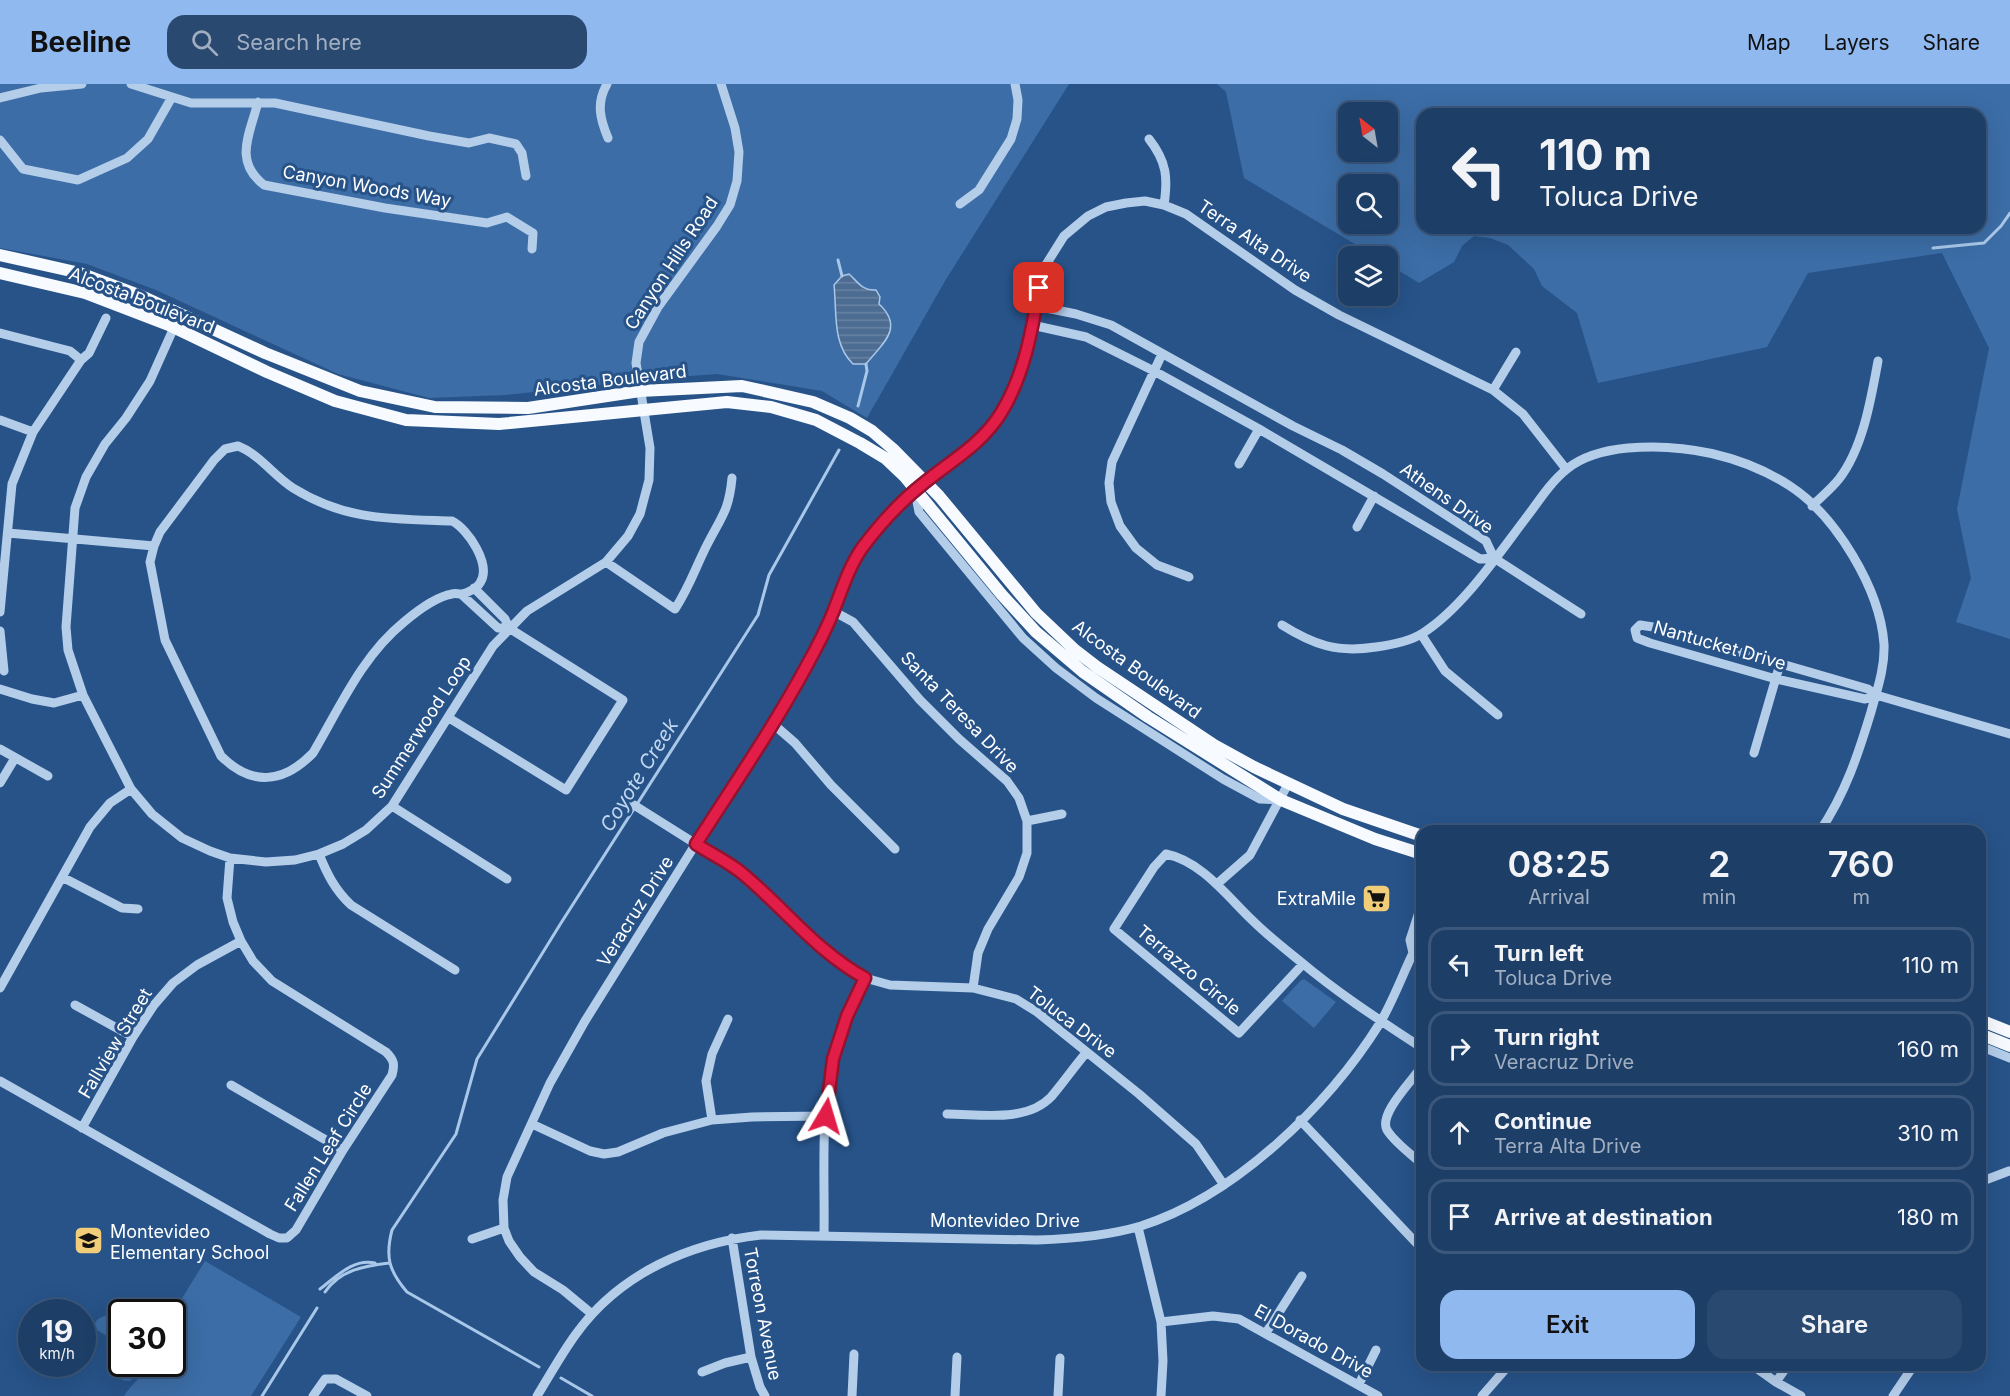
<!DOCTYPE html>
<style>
:root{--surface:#1d3e67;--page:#2a4970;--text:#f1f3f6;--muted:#a0aec0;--line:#3b577b;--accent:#90b9f0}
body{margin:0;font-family:Inter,sans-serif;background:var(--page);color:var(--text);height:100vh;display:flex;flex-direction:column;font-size:22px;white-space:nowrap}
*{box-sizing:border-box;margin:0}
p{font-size:20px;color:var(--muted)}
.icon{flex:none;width:33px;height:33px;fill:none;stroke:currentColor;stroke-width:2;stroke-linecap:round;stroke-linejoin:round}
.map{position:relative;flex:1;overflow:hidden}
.drawer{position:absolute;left:1416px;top:741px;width:570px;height:546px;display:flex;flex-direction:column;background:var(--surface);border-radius:18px;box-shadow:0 6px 24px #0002,0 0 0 2px var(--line)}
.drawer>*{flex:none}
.banner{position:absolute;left:1416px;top:24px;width:570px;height:126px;border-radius:18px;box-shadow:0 6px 24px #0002,0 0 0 2px var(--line);background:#1d3e67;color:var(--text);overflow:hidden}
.needle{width:39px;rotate:329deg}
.buttons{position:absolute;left:1338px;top:18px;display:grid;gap:12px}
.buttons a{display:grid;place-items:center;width:60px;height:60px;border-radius:12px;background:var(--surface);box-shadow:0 6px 24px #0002,0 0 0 2px var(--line);font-size:30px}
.speed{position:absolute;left:18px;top:1215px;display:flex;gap:12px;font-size:30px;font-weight:700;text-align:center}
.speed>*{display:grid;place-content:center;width:78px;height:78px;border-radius:50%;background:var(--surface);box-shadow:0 6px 24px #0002,0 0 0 2px var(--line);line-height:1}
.speed small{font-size:15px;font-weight:400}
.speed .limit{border:3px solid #111;border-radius:9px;background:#fff;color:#111}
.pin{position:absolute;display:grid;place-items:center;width:51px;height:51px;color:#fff;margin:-26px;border-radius:12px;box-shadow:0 3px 9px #0006}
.me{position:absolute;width:66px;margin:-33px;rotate:7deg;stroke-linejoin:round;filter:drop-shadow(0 0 4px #0008)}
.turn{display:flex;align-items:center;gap:21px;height:126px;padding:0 24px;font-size:27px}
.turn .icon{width:78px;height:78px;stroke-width:2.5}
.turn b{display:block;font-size:42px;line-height:51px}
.eta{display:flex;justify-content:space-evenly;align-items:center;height:102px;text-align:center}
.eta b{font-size:36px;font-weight:600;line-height:42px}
.cta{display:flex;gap:12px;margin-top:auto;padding:12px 24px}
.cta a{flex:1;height:69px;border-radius:18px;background:var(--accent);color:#111;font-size:24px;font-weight:600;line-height:69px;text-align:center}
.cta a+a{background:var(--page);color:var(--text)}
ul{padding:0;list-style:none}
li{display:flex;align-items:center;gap:18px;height:75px;margin:0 12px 9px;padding:0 12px;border:3px solid var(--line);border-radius:18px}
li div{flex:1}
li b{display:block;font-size:22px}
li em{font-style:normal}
header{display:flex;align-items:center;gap:36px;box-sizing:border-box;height:84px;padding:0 30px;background:var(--accent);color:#111}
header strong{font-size:28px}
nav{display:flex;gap:33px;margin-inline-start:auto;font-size:21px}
.search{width:420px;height:54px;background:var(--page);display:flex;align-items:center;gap:15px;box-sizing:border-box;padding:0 21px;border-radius:18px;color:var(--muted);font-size:22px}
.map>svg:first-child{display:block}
.green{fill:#3c6da6;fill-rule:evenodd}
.water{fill:url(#water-rules);stroke:#a9c8e9;stroke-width:1.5}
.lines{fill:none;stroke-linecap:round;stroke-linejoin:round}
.stream{stroke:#a9c8e9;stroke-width:3}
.minor{stroke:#b4cde9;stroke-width:9}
.major{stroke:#f7fafe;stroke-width:12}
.route-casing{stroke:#92132f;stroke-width:15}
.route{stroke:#e11d48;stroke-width:10}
.labels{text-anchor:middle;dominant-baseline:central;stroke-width:6;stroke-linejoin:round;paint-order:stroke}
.street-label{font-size:18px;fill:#fff;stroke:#275389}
.poi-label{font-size:18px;fill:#fff;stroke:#275389;text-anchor:end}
.water-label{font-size:20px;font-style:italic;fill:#c0d7f0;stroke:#275389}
</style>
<header>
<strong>Beeline</strong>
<div class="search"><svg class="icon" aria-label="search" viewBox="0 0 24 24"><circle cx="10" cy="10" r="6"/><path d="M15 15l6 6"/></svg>Search here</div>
<nav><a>Map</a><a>Layers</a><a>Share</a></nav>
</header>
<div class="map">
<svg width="2010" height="1312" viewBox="0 0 2010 1312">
<defs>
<pattern id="water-rules" width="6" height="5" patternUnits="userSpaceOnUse" patternTransform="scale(1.5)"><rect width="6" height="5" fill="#4d6c92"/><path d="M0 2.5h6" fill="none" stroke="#6882a2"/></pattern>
</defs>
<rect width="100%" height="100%" fill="#275389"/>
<!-- green -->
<path class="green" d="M0,0h1069l-124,197 -78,137 -45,-27 -105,-17 -54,4 -157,17 -77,3 -91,-24 -182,-84 -69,-26 -87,-16z
M1217,0h793v555l-54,-17 15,-44 -14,-69 32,-161 -47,-95 -134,20 -41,74 -169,36 -21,-70 -35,-27 -8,-17 -26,-24 -18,-7 -16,-2 -12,10 -8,16 -35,21 -31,-19v-8h-13l-131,-78 -18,-86zM1388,28v40h-40v-40zM1422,30h558v114h-558zM1388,100v40h-40v-40z
M1304,895l32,23 -22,26 -32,-27 18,-20z
M205,1177l96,56 -50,79h-127c7,-12 20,-20 24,-32h24l1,-51z
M104,1232h6l11,7v18l-1,3 -28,-17 6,-8z
M121,1265l1,15h24l-7,11 -10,6 -7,-1 -12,-9 1,-6z"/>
<!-- water -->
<path class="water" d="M849,190c9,8 13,17 27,16l4,7 -1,7c26,24 3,40 -13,60h-13c-21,-20 -16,-52 -19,-79l8,-9z"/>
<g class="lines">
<!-- stream -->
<path class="stream" d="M1933,164l51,-5 17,-17 9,-13
M838,176l4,16
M858,322l9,-35 -1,-7
M320,1205c16,-12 33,-31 55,-26
M325,1208c15,-22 39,-26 64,-29
M539,1283l-132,-75c-18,-21 -22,-35 -15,-62l64,-96 21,-75 84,-136 197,-308 11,-40 70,-125
M561,1294l31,18
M262,1312l55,-88"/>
<!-- minor -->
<path class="minor" d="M131,0l60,19h84l154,33 40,7 20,-5 27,6 6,9 4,23
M607,0c-11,19 -7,35 1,54
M0,14l41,-10 41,-4
M258,18c-8,32 -25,59 6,83l121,23 102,15 20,-6 26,16 -1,16
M1149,55c18,23 19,39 15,66
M0,56l23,29 55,11 49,-22 21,-19 24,-42
M960,120l19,-14 32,-51 6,-20 1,-19 -3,-16
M1036,222l40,8 35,11 182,101 49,24 41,24 103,67 8,17
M180,230l-30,67 -24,37 -21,26 -19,33 -11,31 -9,119 2,23 15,45 26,51 22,43 21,25 30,24 28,13 20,7 36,4 29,-2 24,-6 24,-10 23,-14 26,-24 101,-160 34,-35 79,-49 22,-26 12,-22 9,-34 1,-32 -14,-85 3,-21 19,-35 59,-81 13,-21 7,-24 2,-29 -4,-24 -14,-44
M1032,241l54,12 68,34 105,58 221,130 14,-1
M0,249l70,18 11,9 -48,72 -21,52 -12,128
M1162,270l-50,108 -3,21 2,19 9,24 16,22 21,17 32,12
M81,276l8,-7 17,-35
M1493,306l23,-38
M0,336l33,12
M238,362c21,8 36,30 55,42 53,33 99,31 159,33 16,8 40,44 28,62 -3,5 -14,11 -19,11 -3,0 -6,-1 -9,0 -17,3 -35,17 -48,28 -42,34 -64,85 -91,131 -30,31 -62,33 -92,3l-56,-116 -15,-78 4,-16 6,-14 54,-72 11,-11z
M1239,380l20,-35
M915,407l4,21 104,126 33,30 40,30 127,81 37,20 20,1
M1812,422c9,-9 19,-17 27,-27 24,-31 32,-80 39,-118
M1357,443l17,-31
M8,449l146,13
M1494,474l87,56
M606,478l69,47c15,-23 21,-43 33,-66 14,-27 21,-33 24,-65
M474,504l31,31 4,9
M833,527l20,11 67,78 39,39 48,42 12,17 8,23v32l-8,24 -31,52 -10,24 -5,35
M1282,541c32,20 55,28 94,22 15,-2 33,-5 47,-14 42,-27 78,-83 109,-123 10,-14 21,-30 35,-41 17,-14 40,-19 61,-21 55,-5 114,7 162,38 46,30 90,103 94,158 1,24 -7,46 -13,68 -13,43 -26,82 -51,119
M0,547l4,40
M1421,550l24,37 53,44
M0,605l32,10 22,4 29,-8
M1876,611l-11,4 -89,-20 -126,-36 -13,-5 -2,-8 5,-5 13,2 215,62 8,6 134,39
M449,634l117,72 57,-90 -114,-72h-11l-37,-34
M772,639l23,20 36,42 64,64
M0,665l48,27
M1754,669l26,-89
M0,699l15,-25
M626,716l116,73 58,56 45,38 20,11 25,7 83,3 43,11 21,13 102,82 57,50 28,41
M392,722l115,73
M1027,737l35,-7
M319,770c8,20 16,36 32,51l104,65
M62,793l60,31 16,1
M1217,800l33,-29 38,-71
M1413,869l-3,-13 12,-37
M1303,880l-64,69 -125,-104 40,-62 12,-13c35,7 61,42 86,66 15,15 33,29 49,42 38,32 80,59 121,86
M0,904l90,-161 20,-24 21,-14
M75,921l58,32
M1980,962l30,12
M1422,982c-9,14 -44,48 -35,64 8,13 24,24 35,34
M0,997l270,153 9,4h8l9,-8 47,-80 49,-75c3,-11 2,-15 -6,-23l-114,-71 -19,-20 -12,-20 -8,-19 -6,-24 3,-40
M231,1001l112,65
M947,1030c33,0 79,9 104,-17 12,-14 23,-30 35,-44
M712,1036l-6,-39 6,-27 16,-35
M1300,1036l122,129
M532,1040l58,27 14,3 14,-2 45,-19 49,-13 40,-3 74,-1
M82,1044l51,-91 21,-32 19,-22 24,-18 44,-24
M1980,1098l29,-11
M1138,1143l23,95 2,39 -2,35
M824,1150c1,-57 -4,-119 9,-175 6,-28 20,-55 32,-81
M732,1154l19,119 9,30 5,9
M472,1155l32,-11
M592,1230l-29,-24 -29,-18 -14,-15 -11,-16 -5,-13 -1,-28 4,-23 43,-94 35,-62 220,-352 17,-32 24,-57 15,-29 20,-28 44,-41 40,-29 35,-38 15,-27 9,-27 18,-90 22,-35 24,-20 18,-9 20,-4 19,-2 19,4 22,9 109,76 44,25 154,75 30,24 43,55
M1161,1238l52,-6 26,3 139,77
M1266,1249l36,-57
M1752,1281l24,17 25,14
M702,1288l23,-9 26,-6
M1776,1298l12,-17
M1359,1300l17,-34
M313,1312l12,-17h11l31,17
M537,1312c13,-21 25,-43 39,-62 44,-61 114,-91 185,-99l276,5c35,-1 70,-4 104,-14 94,-30 187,-120 239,-203 13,-22 22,-47 33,-70l9,-6
M852,1312l2,-42
M955,1312l2,-39
M1058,1312l2,-38
M1482,1312l27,-31
M1893,1312l21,-31"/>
<!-- major -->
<path class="major" d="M0,171l80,18 59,22 126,58 95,38 75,16 93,1 112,-17 102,-5 71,16 37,16 22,13 21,18 46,47 97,117 39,37 22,17 117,78 40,22 89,42 79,27
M0,189l85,20 86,33 96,46 68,29 71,19 93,4 228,-22 44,5 45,13 44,23 25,15 20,19 97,118 34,37 47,40 65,45 133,83 94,39 47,15
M1980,936l30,12
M1980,950l30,12"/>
</g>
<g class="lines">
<defs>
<path id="route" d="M826,1032l7,-57 14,-43 18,-38c-48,-26 -81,-70 -122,-104 -14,-12 -32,-20 -47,-30 37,-58 77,-116 110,-177 10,-18 20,-37 28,-57 8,-21 15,-43 28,-62 18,-24 39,-47 62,-65 27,-22 58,-39 77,-70 23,-37 31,-82 38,-125"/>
</defs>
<!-- route casing -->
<use href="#route" class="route-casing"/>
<!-- route -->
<use href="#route" class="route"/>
</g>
<!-- icons -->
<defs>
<symbol id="supermarket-square" viewBox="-11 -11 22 22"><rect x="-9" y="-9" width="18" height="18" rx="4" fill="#f1cd7a" stroke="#275389"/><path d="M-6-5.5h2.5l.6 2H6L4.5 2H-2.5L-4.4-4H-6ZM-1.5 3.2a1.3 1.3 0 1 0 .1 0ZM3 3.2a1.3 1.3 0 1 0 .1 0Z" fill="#111"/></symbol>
<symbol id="school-square" viewBox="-11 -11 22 22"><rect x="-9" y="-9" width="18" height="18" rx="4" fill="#f1cd7a" stroke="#275389"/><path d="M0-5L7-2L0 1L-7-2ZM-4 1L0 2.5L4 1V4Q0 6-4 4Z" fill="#111"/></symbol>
</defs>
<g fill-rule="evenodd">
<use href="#supermarket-square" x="1360" y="798" width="33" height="33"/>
<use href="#school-square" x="72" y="1140" width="33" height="33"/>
</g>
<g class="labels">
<!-- street labels -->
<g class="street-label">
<text transform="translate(367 102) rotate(10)">Canyon Woods Way</text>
<text transform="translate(1255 157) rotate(34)">Terra Alta Drive</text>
<text transform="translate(671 179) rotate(-57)">Canyon Hills Road</text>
<text transform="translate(142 216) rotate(21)">Alcosta Boulevard</text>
<text transform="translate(610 296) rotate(-7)">Alcosta Boulevard</text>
<text transform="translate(1447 414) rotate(35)">Athens Drive</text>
<text transform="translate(1720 561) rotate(16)">Nantucket Drive</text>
<text transform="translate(1137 585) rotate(36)">Alcosta Boulevard</text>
<text transform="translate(960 628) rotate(46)">Santa Teresa Drive</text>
<text transform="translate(421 643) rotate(-57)">Summerwood Loop</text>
<text transform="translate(635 827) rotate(-58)">Veracruz Drive</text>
<text transform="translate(1189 886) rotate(40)">Terrazzo Circle</text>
<text transform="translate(1072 938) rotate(37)">Toluca Drive</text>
<text transform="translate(115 959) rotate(-59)">Fallview Street</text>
<text transform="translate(328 1063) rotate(-58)">Fallen Leaf Circle</text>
<text x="1005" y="1136">Montevideo Drive</text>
<text transform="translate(763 1230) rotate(79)">Torreon Avenue</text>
<text transform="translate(1314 1257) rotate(29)">El Dorado Drive</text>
</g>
<!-- poi labels -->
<g class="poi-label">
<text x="1356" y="814">ExtraMile</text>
<text x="110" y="1147" text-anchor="start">Montevideo<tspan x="110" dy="21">Elementary School</tspan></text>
</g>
<!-- water labels -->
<g class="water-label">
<text transform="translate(639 691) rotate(-58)">Coyote Creek</text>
</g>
</g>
</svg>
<div class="buttons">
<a><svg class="needle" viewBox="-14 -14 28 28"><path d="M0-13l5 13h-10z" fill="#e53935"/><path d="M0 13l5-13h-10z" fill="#a0aec0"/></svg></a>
<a><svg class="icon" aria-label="search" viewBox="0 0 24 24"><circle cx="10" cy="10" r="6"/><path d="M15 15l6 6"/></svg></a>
<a><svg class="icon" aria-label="layers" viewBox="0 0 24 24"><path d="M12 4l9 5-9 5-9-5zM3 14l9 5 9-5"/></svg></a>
</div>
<div class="speed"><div>19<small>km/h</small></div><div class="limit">30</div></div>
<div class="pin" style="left:1039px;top:204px;background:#d93025"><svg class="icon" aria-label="arrive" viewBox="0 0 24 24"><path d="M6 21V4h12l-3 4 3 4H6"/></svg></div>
<svg class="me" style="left:826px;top:1032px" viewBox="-20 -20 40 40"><path d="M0-17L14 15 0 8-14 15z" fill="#e11d48" stroke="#fff" stroke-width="4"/></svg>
<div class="banner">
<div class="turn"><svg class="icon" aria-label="left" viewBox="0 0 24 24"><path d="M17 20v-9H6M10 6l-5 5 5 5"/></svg><div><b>110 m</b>Toluca Drive</div></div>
</div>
<section class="drawer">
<div class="eta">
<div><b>08:25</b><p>Arrival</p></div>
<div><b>2</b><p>min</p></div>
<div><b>760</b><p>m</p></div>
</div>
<ul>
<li><svg class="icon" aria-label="left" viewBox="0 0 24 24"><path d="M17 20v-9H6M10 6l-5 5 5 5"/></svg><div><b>Turn left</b><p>Toluca Drive</p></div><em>110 m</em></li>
<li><svg class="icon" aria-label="right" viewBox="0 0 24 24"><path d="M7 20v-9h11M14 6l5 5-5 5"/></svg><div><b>Turn right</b><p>Veracruz Drive</p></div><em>160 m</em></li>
<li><svg class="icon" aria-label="ahead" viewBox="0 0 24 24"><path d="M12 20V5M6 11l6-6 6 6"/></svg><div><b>Continue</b><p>Terra Alta Drive</p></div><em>310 m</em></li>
<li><svg class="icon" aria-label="arrive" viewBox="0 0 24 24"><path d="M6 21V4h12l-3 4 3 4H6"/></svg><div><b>Arrive at destination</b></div><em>180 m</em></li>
</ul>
<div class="cta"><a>Exit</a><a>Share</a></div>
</section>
</div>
